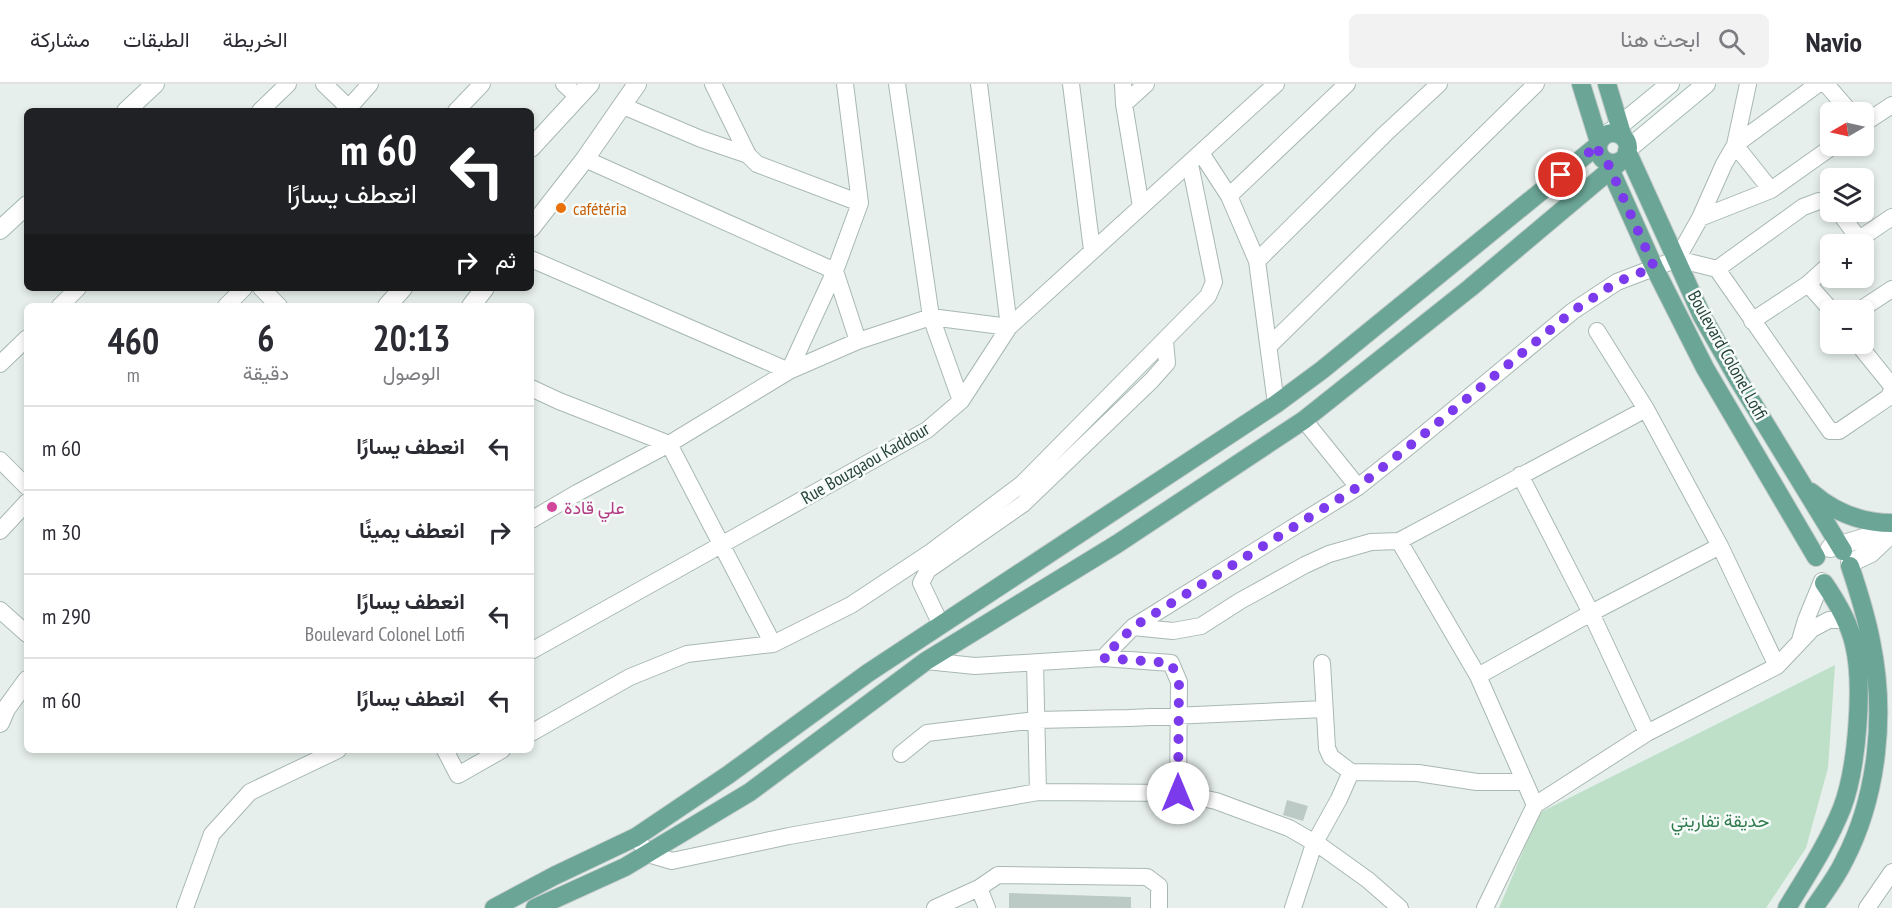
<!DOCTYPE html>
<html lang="ar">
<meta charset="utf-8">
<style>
:root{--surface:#fff;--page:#f2f2f3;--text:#2b2b33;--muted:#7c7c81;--line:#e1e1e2}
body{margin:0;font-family:"PT Sans Narrow",Vazirmatn,sans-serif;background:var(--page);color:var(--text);direction:rtl;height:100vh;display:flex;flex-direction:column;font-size:22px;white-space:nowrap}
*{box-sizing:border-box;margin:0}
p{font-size:20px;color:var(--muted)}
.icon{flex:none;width:33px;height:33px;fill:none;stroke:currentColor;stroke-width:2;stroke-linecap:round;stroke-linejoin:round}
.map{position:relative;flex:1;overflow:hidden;direction:ltr}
.details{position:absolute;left:24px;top:219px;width:510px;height:450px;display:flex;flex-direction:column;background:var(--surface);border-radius:9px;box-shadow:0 3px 9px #0003;direction:rtl}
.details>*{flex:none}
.guide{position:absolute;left:24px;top:24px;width:510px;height:183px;border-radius:9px;box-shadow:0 3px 9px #0003;direction:rtl;background:#202124;color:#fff;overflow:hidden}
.needle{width:39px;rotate:261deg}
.fabs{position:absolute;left:1820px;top:18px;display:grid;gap:12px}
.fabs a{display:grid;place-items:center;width:54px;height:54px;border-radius:9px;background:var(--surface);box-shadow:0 3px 9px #0003;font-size:30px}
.pin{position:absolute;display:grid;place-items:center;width:51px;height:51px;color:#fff;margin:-26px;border:3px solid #fff;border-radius:50%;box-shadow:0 2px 6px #0007}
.me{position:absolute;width:66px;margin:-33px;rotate:0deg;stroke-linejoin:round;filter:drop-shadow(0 0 4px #0008)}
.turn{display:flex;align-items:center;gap:21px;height:126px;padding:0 18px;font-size:27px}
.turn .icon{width:78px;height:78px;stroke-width:2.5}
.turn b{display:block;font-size:42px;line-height:51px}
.then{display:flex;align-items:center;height:57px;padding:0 18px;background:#0003;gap:12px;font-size:22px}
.eta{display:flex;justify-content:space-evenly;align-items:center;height:102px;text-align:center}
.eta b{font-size:36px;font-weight:700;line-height:42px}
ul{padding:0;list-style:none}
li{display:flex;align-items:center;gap:18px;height:84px;padding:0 18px;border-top:2px solid var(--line)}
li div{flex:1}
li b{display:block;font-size:22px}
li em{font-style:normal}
header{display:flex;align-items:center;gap:36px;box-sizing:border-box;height:84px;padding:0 30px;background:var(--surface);border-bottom:2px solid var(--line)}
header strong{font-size:28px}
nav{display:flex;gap:33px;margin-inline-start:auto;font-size:21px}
.search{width:420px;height:54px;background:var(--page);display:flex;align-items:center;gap:15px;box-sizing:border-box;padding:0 21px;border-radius:9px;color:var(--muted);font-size:22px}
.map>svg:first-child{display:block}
.green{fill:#bfe0c8}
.building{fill:#bbcac4}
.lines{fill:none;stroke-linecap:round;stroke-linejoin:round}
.minor-casing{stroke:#a8b8b2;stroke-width:18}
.tertiary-casing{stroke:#a8b8b2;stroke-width:20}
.secondary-casing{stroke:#a4bbb3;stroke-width:20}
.primary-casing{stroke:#c2cac8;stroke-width:20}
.minor{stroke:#fff;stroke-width:16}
.tertiary{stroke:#fff;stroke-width:18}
.secondary{stroke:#fff;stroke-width:18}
.primary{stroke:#6aa596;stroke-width:18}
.route{stroke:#7c3aed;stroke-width:10;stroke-dasharray:0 18}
.food-dot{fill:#e8710a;stroke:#f7fbf9;stroke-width:2}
.hotel-dot{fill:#d1479c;stroke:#f7fbf9;stroke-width:2}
.labels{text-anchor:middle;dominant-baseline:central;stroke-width:5;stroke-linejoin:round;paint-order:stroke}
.food-label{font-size:18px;fill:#c56008;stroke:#f7fbf9;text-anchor:start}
.street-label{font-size:18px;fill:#24423a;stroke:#f7fbf9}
.hotel-label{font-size:18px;fill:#b23c85;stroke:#f7fbf9;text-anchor:start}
.park-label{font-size:18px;fill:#2d7a4b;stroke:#f7fbf9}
</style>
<header>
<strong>Navio</strong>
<div class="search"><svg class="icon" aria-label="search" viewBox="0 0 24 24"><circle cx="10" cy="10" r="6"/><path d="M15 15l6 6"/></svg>ابحث هنا</div>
<nav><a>الخريطة</a><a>الطبقات</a><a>مشاركة</a></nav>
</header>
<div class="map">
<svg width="1892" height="824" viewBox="0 0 1892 824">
<rect width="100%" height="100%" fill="#e6efeb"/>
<!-- green -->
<path class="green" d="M1835,581l-7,103 -22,80 -40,60h-267l40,-95z"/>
<!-- building -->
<path class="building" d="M1287,716l21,6 -5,15 -20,-6z
M1009,809l122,4v11h-122z"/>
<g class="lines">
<defs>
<path id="minor" d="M324,0l28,27
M564,0l14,13
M713,0l35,71 9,9 103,39
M897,0l34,233 30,84
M1071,0l21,166
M1123,0l1,20 17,103
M1826,0l24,28
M1124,20l22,-20
M623,22l78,33 47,16
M260,27l28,-27
M346,27l24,-27
M456,27l26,-27
M1863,40l29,-19
M1201,69l28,43 28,65 19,143
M585,75l250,112 23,70
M1771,106l-36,-45 83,-61
M1229,112l118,-112
M1839,128l20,27
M1700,134l71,-28 62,-44
M1852,160l40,-27
M531,175l258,112 46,-100 25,-68 -15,-119
M1677,175l23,-41 24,-54 11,-19 13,-61
M1257,177l128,-127 54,-50
M1717,185l86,-62 16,-6 11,2
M1808,200l22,-20
M261,204l18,18
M60,222l18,-18
M226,222l18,-18
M1860,226l32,-21
M1752,237l56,-37 23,26
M1597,247l49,78 74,137 57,120
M1858,260l34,42
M1269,262l267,-262
M0,280l27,-26
M531,304l28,13 110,43 104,200
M1304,336l54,67
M0,376l27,27
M1520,391l71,138 56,120
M531,436l46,-27 92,-49 120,-73 69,-30 73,-24 78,10 -30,-243
M0,447l27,-29
M1399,457l79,135 57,129
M0,526l27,24
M941,541l-20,-42 7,-13 95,-66 128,-123 16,-18 -2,-22
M1133,543l40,4 28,-5 39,-25 65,-36 24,-11 42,-12 28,-1 247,-132
M1800,556l6,-20 16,-39
M531,567l396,-221 34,-29 48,-74 267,-243
M1103,574l30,-31 225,-140 54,-43 161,-133 44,-29 60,-23 40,10 113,162h9l50,-34 3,-8
M926,577l49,5 128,-8 68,5 8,19 -1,111
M1035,579l3,129
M1322,579l5,85 4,9 20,15 67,1 59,9h48
M1478,592l113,-63 129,-67
M531,649l99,-56 57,-23 86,-10 78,-39 80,-53 91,-68 186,-188 6,-14 -24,-118
M445,666l13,25 44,-25
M901,670l26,-21 109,-13 93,-2 195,-9
M636,753l12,17 24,7 117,-25 249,-44 140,1 38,8 73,27 33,19 46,33 32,28
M979,804l8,20
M185,824l27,-74 38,-42 88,-42
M935,824l44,-20 19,-13 149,2 12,9v22
M1293,824l21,-64 25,-45 12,-27
M1485,824l50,-103 112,-72 130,-67 35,-37 17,-9h17
M1867,824l25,-36"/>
<path id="tertiary" d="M531,64l59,-64
M531,144l54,-69 52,-75
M387,222l16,-18
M471,222l14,-18
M1830,464l37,-11 25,-10
M1850,479l21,-10 21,-20
M0,639l6,-14 21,-29"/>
<path id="secondary" d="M126,27l29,-27
M1607,50l12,-8 51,-42
M1628,65l78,-65
M0,146l27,-25"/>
<path id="primary" d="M1581,0l18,58
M1607,0l16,53
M1598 64a15 15 0 1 1 30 0a15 15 0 1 1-30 0Z
M1627,67l75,165 37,65 104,170
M1607,78l47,105 51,101 111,189
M1811,408c23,20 51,31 81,31
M494,824l60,-32 82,-39 92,-62 140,-102 408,-269 46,-34 276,-225
M535,824l90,-41 125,-75 176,-131 191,-117 187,-124 166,-132 152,-128
M1787,824c20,-33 41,-65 55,-100 15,-39 22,-124 12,-164 -5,-22 -17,-42 -30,-61
M1814,824c10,-15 22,-30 30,-47 34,-65 42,-148 27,-220 -5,-26 -13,-51 -21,-75"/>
</defs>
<!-- minor casing -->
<use href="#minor" class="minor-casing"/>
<!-- tertiary casing -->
<use href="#tertiary" class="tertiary-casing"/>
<!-- secondary casing -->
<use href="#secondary" class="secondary-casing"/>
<!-- primary casing -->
<use href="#primary" class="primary-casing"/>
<!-- minor -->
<use href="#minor" class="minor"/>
<!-- tertiary -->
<use href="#tertiary" class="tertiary"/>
<!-- secondary -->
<use href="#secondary" class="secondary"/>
<!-- primary -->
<use href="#primary" class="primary"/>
</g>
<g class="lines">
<!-- route -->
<path class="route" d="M1178,709l1,-111 -8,-19 -68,-5 30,-31 225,-140 54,-43 161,-133 44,-29 37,-15 -44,-99 -3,-6 -8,-7 -1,-10 -37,30"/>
</g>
<!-- markers -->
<circle class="food-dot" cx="561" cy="124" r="6"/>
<circle class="hotel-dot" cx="552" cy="423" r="6"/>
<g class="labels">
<!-- food labels -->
<g class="food-label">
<text x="573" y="124">cafétéria</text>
</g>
<!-- street labels -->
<g class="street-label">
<text transform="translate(1728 271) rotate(61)">Boulevard Colonel Lotfi</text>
<text transform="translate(865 379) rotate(-30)">Rue Bouzgaou Kaddour</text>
</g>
<!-- hotel labels -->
<g class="hotel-label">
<text x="564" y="423">علي قادة</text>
</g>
<!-- park labels -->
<g class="park-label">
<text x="1720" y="736">حديقة تفاريتي</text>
</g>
</g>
</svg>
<div class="fabs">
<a><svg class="needle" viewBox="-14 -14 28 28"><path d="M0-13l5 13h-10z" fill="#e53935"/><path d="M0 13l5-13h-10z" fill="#7c7c81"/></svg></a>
<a><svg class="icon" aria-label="layers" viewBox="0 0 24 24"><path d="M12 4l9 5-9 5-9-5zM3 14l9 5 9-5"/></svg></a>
<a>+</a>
<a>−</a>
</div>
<div class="pin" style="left:1561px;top:91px;background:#d93025"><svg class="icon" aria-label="arrive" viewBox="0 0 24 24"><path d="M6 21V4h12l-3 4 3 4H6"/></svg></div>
<svg class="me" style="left:1178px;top:709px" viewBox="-20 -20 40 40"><circle r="19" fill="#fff"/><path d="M0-13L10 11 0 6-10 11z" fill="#7c3aed"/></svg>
<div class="guide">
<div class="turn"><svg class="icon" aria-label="left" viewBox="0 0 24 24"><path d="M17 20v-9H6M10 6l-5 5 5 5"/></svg><div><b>60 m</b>انعطف يسارًا</div></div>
<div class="then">ثم<svg class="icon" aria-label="right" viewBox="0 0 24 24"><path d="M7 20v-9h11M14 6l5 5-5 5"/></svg></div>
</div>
<section class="details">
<div class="eta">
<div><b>20:13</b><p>الوصول</p></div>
<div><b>6</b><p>دقيقة</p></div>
<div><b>460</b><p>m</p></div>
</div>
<ul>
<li><svg class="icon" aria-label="left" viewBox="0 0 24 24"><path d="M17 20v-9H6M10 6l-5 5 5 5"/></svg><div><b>انعطف يسارًا</b></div><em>60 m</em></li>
<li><svg class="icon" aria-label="right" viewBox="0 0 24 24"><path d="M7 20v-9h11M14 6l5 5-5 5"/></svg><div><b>انعطف يمينًا</b></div><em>30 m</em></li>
<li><svg class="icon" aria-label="left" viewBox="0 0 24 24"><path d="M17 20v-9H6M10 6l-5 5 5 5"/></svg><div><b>انعطف يسارًا</b><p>Boulevard Colonel Lotfi</p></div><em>290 m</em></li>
<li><svg class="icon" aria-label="left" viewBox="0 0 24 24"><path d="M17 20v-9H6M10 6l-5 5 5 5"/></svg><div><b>انعطف يسارًا</b></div><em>60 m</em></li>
</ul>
</section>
</div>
